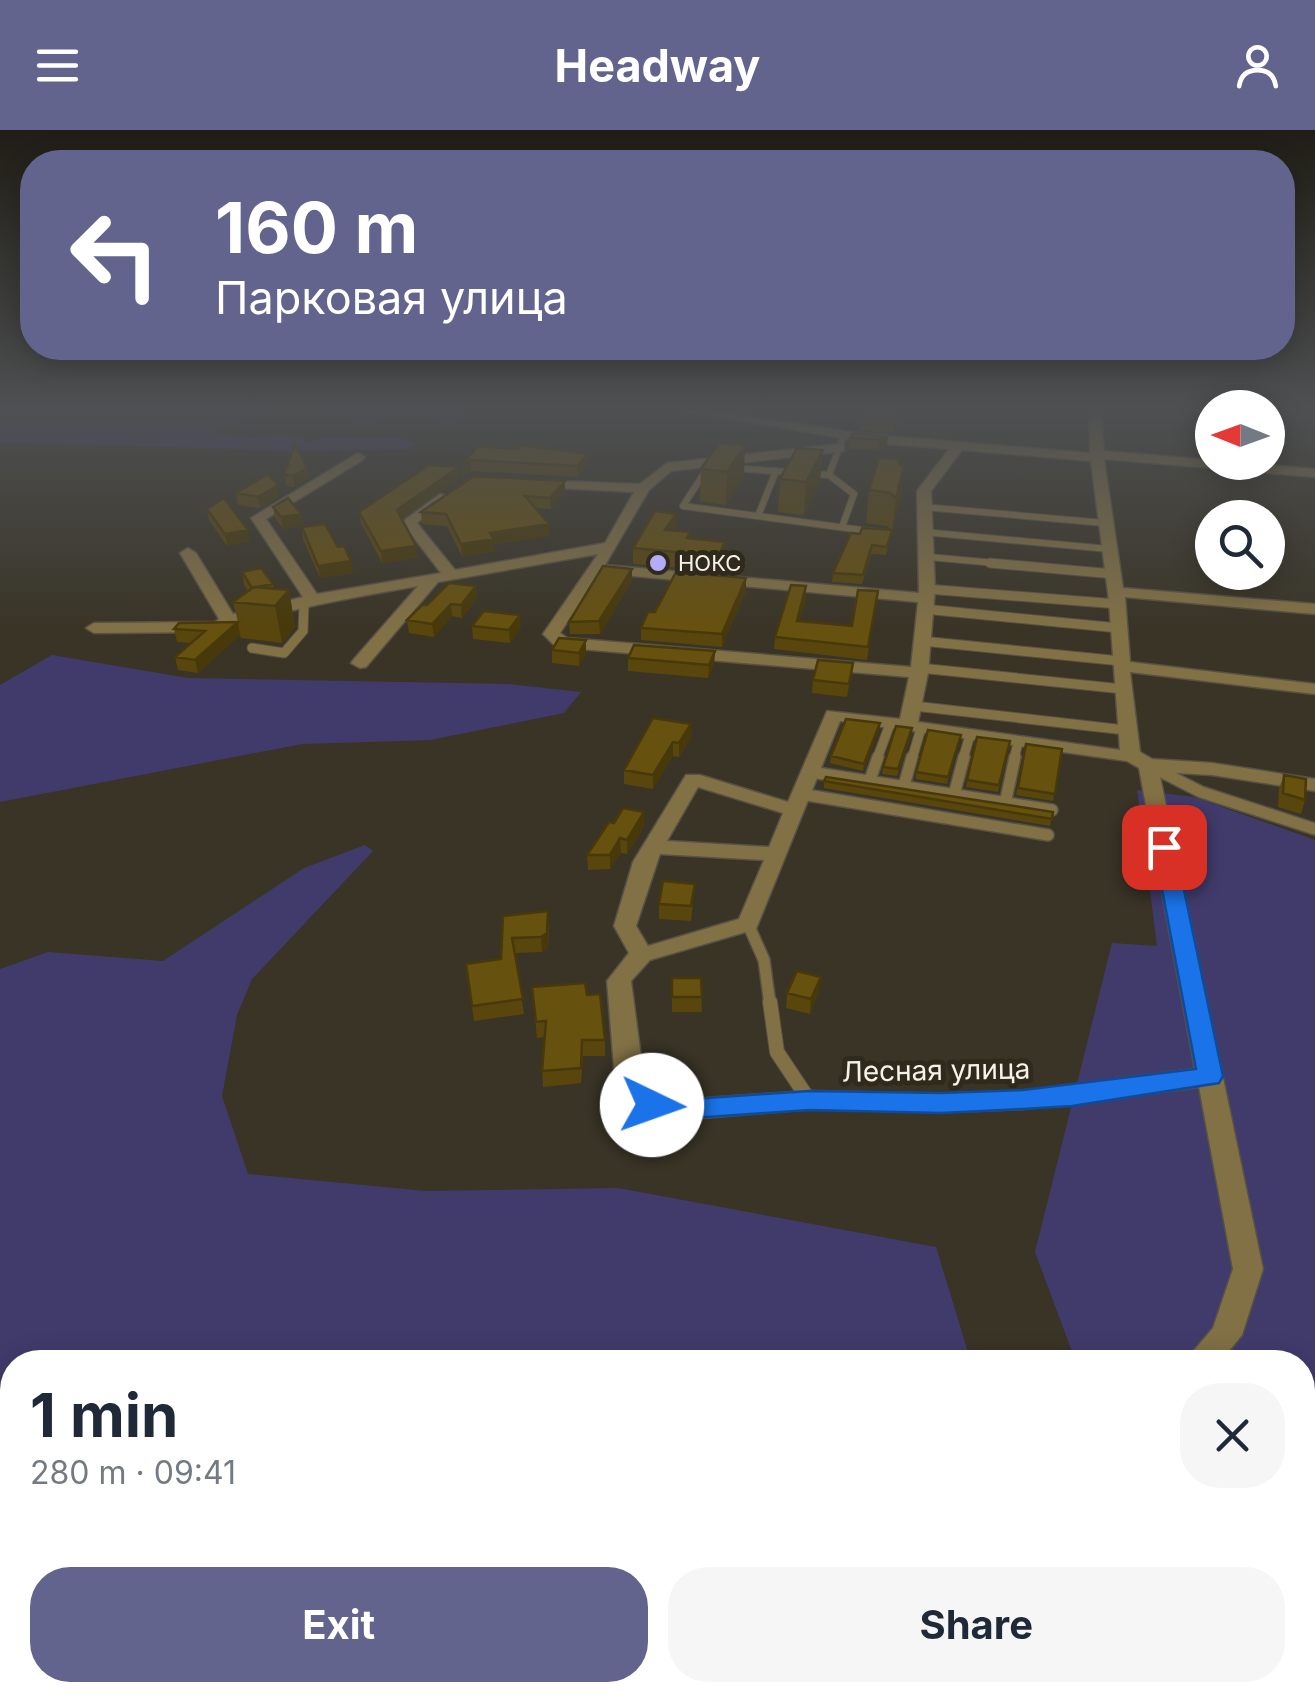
<!DOCTYPE html>
<meta charset="utf-8">
<style>
:root{--surface:#fff;--page:#f6f6f7;--text:#1f2937;--muted:#747a83;--accent:#62648e}
body{margin:0;font-family:Inter,sans-serif;background:var(--page);color:var(--text);height:100vh;display:flex;flex-direction:column;font-size:38px;white-space:nowrap}
*{box-sizing:border-box;margin:0}
p{font-size:32px;color:var(--muted)}
.icon{flex:none;width:55px;height:55px;fill:none;stroke:currentColor;stroke-width:2;stroke-linecap:round;stroke-linejoin:round}
.map{position:relative;flex:1;overflow:hidden}
.sheet{position:absolute;left:0px;top:1220px;width:1315px;height:352px;display:flex;flex-direction:column;background:var(--surface);border-radius:40px 40px 0 0;box-shadow:0 5px 25px #0003}
.sheet>*{flex:none}
.banner{position:absolute;left:20px;top:20px;width:1275px;height:210px;border-radius:40px;box-shadow:0 5px 25px #0003;background:#62648e;color:#fff;overflow:hidden}
.needle{width:65px;rotate:271deg}
.fabs{position:absolute;left:1195px;top:260px;display:grid;gap:20px}
.fabs a{display:grid;place-items:center;width:90px;height:90px;border-radius:50%;background:var(--surface);box-shadow:0 5px 25px #0003;font-size:50px}
.pin{position:absolute;display:grid;place-items:center;width:85px;height:85px;color:#fff;margin:-42px;border-radius:20px;box-shadow:0 5px 15px #0006}
.me{position:absolute;width:110px;margin:-55px;rotate:93deg;stroke-linejoin:round;filter:drop-shadow(0 0 8px #0008)}
.turn{display:flex;align-items:center;gap:35px;height:210px;padding:0 30px;font-size:45px}
.turn .icon{width:130px;height:130px;stroke-width:2.5}
.turn b{display:block;font-size:70px;line-height:85px}
.round{display:grid;place-items:center;flex:none;width:105px;height:105px;border-radius:40px;background:var(--page)}
.overview{display:flex;align-items:center;justify-content:space-between;height:170px;padding:0 30px}
h1{font-size:60px;font-weight:700;line-height:75px}
.primary-button{display:flex;gap:20px;margin-top:auto;padding:20px 30px}
.primary-button a{flex:1;height:115px;border-radius:40px;background:var(--accent);color:#fff;font-size:40px;font-weight:700;line-height:115px;text-align:center}
.primary-button a+a{background:var(--page);color:var(--text)}
header{display:flex;justify-content:space-between;align-items:center;height:130px;padding:0 30px;background:var(--accent);color:#fff;font-size:45px;font-weight:700}
.map>svg:first-child{display:block}
.green{fill:#413b6c}
.lines{fill:none;stroke-linecap:round;stroke-linejoin:round}
.service-far3-casing{stroke:#575245;stroke-width:8}
.service-far2-casing{stroke:#575245;stroke-width:11}
.service-far1-casing{stroke:#575245;stroke-width:14}
.service-casing{stroke:#575245;stroke-width:16}
.minor-casing{stroke:#575245;stroke-width:3}
.service-far3{stroke:#827145;stroke-width:6}
.service-far2{stroke:#827145;stroke-width:9}
.service-far1{stroke:#827145;stroke-width:11}
.service{stroke:#827145;stroke-width:14}
.minor{fill:#827145;fill-rule:evenodd}
.wall{fill:#59460d}
.shaded-wall{fill:#48390a}
.building{fill:#67510f;stroke:#48390a;stroke-width:2.5}
.route{fill:#1a73e8;stroke:#114b97;stroke-width:2.5}
.poi-dot{fill:#b3adf9;stroke:#2f2a1c;stroke-width:4}
.labels{text-anchor:middle;dominant-baseline:central;stroke-width:10;stroke-linejoin:round;paint-order:stroke}
.far-poi-label{font-size:22px;fill:#f5f2e9;stroke:#2f2a1c;text-anchor:start}
.street-label{font-size:28px;fill:#f5f2e9;stroke:#2f2a1c}
</style>
<header><svg class="icon" aria-label="menu" viewBox="0 0 24 24"><path d="M4 6h16M4 12h16M4 18h16"/></svg>Headway<svg class="icon" aria-label="person" viewBox="0 0 24 24"><circle cx="12" cy="8" r="4"/><path d="M4 21q1-7 8-7t8 7"/></svg></header>
<div class="map">
<svg width="1315" height="1572" viewBox="0 0 1315 1572">
<rect width="100%" height="100%" fill="#393426"/>
<!-- green -->
<path class="green" d="M0,280h475l-13,1 -6,15 -44,-10 -53,9 -30,-11 -67,1 -41,12 -6,5c28,10 58,1 87,5l3,6 21,-6 78,1 11,7 -6,4 -112,2 -297,-9z
M52,525l136,23 320,6 73,8 -17,21 -134,27 -128,4 -302,58v-117z
M1137,660l57,7 121,43v862h-115l-4,-12h106v-328h-226l-41,-110 77,-309 45,3z
M365,715l8,6 -121,128 -15,36 -15,81 26,78 177,17 193,-3 318,59 35,115h-959v197l-12,10v-600l48,-17 115,9 141,-93z
M187,1560h885l4,12h-886z"/>
<g class="lines">
<defs>
<path id="service-far3" d="M708,337l-25,39 193,26
M731,338l98,7 15,-40
M829,345l25,19 -12,33
M924,377l180,16
M758,386l18,-45
M923,402l186,17
M929,427l88,8"/>
<path id="service-far2" d="M990,433l124,11
M927,459l191,15
M924,479l195,19
M922,511l199,20
M252,518l32,5 19,-22 1,-29
M920,538l203,21
M914,576l211,24
M877,629l13,-35
M912,629l9,-31
M963,629l7,-24
M1014,629l4,-16"/>
<path id="service-far1" d="M1152,637l49,25 114,37
M811,642l241,38
M871,647l7,-20
M905,652l7,-25
M955,661l9,-34
M801,664l247,41
M1006,669l9,-42
M748,794l16,36 6,44"/>
<path id="service" d="M770,872l7,50 32,48"/>
<path id="minor" d="M678,280h28l159,24 225,19 -1,-43h12l3,41 211,18v8l-211,-18 19,129 192,16v10l-190,-17 5,65 185,22v10l-185,-22 10,80 12,7 60,4 103,16v12l-103,-16 -53,-3 104,497 -21,66 -22,27h-36l29,-34 20,-59 -34,-182 -176,22 -82,3 -132,-3 -130,11 -36,-8 -18,-11 -10,-22 -8,-98 22,-28 -15,-27 19,-64 53,-87h14l88,27 39,-91 73,8 9,-42 -353,-30 -13,-13 55,-80 -160,28 -72,85 -6,1 -9,-5 3,-4 64,-73c-68,12 -135,23 -199,46l-125,1 -8,-5 8,-5 121,-1 4,-3 -39,-66 8,-5 8,5 37,61 70,-17 -52,-79 107,-65 7,4 -2,3 -97,59 51,75 124,-21 -39,-51 38,-28 12,3 -35,26 38,47 150,-27 29,-51 -97,-5 -5,-1v-6l108,4 27,-21 172,-19 5,1v6l-173,20 -22,19 -44,75 314,28 -2,-102 32,-42 -84,-7zM962,320l129,11 18,140 11,149 -202,-28 10,-49 7,-84 -4,-98zM600,443l318,29 -7,65 -344,-29 -7,-5zM840,591l287,40 12,7 56,301 -172,22 -82,3 -132,-3 -130,9 -20,-3 -14,-9 -14,-107 19,-21 106,-31zM698,657l85,26 -14,34 -102,-6zM660,724l104,6 -25,59 -91,27 -12,-20z
M1207,1560h41l5,12h-41z"/>
</defs>
<!-- service-far3 casing -->
<use href="#service-far3" class="service-far3-casing"/>
<!-- service-far2 casing -->
<use href="#service-far2" class="service-far2-casing"/>
<!-- service-far1 casing -->
<use href="#service-far1" class="service-far1-casing"/>
<!-- service casing -->
<use href="#service" class="service-casing"/>
<!-- minor casing -->
<use href="#minor" class="minor-casing"/>
<!-- service-far3 -->
<use href="#service-far3" class="service-far3"/>
<!-- service-far2 -->
<use href="#service-far2" class="service-far2"/>
<!-- service-far1 -->
<use href="#service-far1" class="service-far1"/>
<!-- service -->
<use href="#service" class="service"/>
<!-- minor -->
<use href="#minor" class="minor"/>
</g>
<!-- wall -->
<path class="wall" d="M865,280h39l-11,23 -32,-3 1,-16z
M888,307l-2,11 -8,2 -29,-1 1,-11z
M719,313l25,33 -18,29 -26,-4 1,-32z
M478,316l110,8v11l-10,12 -107,-6 -9,6z
M823,320l-3,31 -16,34 -26,-3 2,-33z
M900,335l4,1 -3,32 -15,57 -15,-1 -9,30 -30,-2 1,-9 27,-39 31,-5 -4,-3 -21,-3 3,-33z
M307,338l1,11 -13,8 -9,-1 -2,-11z
M460,348l-58,41 15,39 -35,5 -21,-40 -2,-11z
M565,351v11l-14,17 -16,-1 14,16v12l-55,8 1,7 -33,5 -15,-30 -25,-2 -1,-12z
M236,363l43,3 -19,12 -22,-3z
M273,377l28,7 2,11 -20,4 -8,-11z
M207,379l43,32 -23,5 -18,-26z
M302,397l51,46 -33,5 -17,-39z
M676,398l-2,3 51,26 -8,14 -84,-7v-16z
M242,442l31,12 1,5 15,1 6,37 -13,16 -41,-5 -1,-3 -42,38 -20,-3 -3,-13 16,-14 -14,-1 -3,-13 64,-7 -5,-20 15,-11 -4,-6z
M746,448v13l-24,56 -81,-7v-12l14,-16z
M632,451l-32,53h-30l-1,-12z
M476,456l1,12 -15,20 -10,-2 -18,21 -25,-4 -2,-13 20,-15z
M806,468l-7,24 53,4 24,-22 -9,56 -93,-11 1,-12z
M472,496l49,1 -11,16 -37,-4z
M586,510v13l-7,13 -27,-3v-13z
M715,521l-1,13 -6,14 -80,-7v-13z
M853,533l-6,34 -35,-4 1,-13z
M880,593l-1,7 -16,41 -33,-8 1,-7z
M691,594v14l-12,19 -6,-1 -20,33 -29,-5v-14z
M911,605l-14,41 -15,-2 1,-7z
M961,605l-14,49 -31,-5v-7z
M977,607l33,4 -12,51 -32,-5z
M1026,614l36,5 -9,52 -37,-6z
M1284,645l21,25 -4,14 -23,-7 1,-18z
M824,651l229,31 -3,14 -226,-38z
M644,682v15l-17,27 -6,-1 -11,16 -22,1 -1,-15 27,-32z
M695,754l-4,37 -32,-2v-15z
M503,786l46,10 -1,22 -6,4 -27,1 9,61 -50,7 -8,-57 35,-5z
M672,848h29l1,34h-30z
M532,857l55,8 18,45v16h-22l-2,27 -38,4 -1,-16 3,-34 -8,1z
M819,862l-9,22 -24,-6 1,-15z"/>
<!-- shaded-wall -->
<path class="shaded-wall" d="M899,280h5l-11,23 2,-16z
M888,307l-2,11 -8,2 1,-11z
M745,315l-1,31 -18,29 1,-33z
M823,320l-3,31 -16,34 2,-33z
M588,324v11l-10,12 -1,-11z
M470,330l1,11 -9,6 -1,-11z
M904,336l-3,32 -9,33 4,-33z
M459,337l1,11 -62,43 -1,-11z
M307,338l1,11 -13,8 -2,-11z
M565,351v11l-14,17 -1,-11z
M278,355l1,11 -19,12 -2,-11z
M301,384l2,11 -20,4 -2,-12z
M676,384v14l-11,17v-15z
M549,394v12l-55,8 1,7 -33,5 -1,-12 29,-11z
M248,400l2,11 -23,5 -2,-12z
M725,412v15l-8,14 1,-15z
M416,416l1,12 -35,5 -1,-12z
M351,431l2,12 -33,5 -2,-12z
M632,439v12l-32,53 -1,-13z
M746,448v13l-24,56v-13z
M476,456l1,12 -15,20 -1,-13z
M806,456v12l-10,36 1,-13z
M289,460l6,37 -13,16 -7,-37z
M451,474l1,12 -18,21 -2,-13z
M520,485l1,12 -11,16 -1,-13z
M238,493l2,12 -42,38 -3,-13z
M586,510v13l-7,13v-13z
M715,521l-1,13 -6,14 1,-13z
M880,593l-1,7 -16,41 1,-7z
M691,594v14l-12,19v-14z
M673,612v14l-20,33v-14z
M644,682v15l-17,27v-14z
M620,708l1,15 -11,16v-14z
M548,781v37l-6,4 -1,-15z
M821,847l-2,15 -9,22 1,-15z"/>
<!-- building -->
<path class="building" d="M865,280h34l-4,7 -33,-3z
M853,303l35,4 -9,2 -29,-1z
M719,313l26,2 -18,27 -26,-3z
M295,314l12,24 -14,8 -9,-1z
M521,315l67,9 -11,12 -107,-6 -9,6 17,-20 39,3z
M797,318l26,2 -17,32 -26,-3z
M879,328l19,1 2,6 4,1 -8,32 -6,-5 -21,-3z
M429,335l30,2 -62,43 19,36 -35,5 -22,-39z
M268,344l10,11 -20,12 -22,-4z
M474,346l91,5 -15,17 -25,-2 24,28 -59,9 4,6 -33,5 -15,-30 -25,-2z
M224,368l24,32 -23,4 -18,-25z
M288,368l13,16 -20,3 -8,-10z
M655,381l21,3 -11,16 25,2 -3,6 38,4 -7,14 -85,-8z
M325,394l13,23 6,-1 7,15 -33,5 -16,-39z
M862,398l30,2 -5,17 -15,-2 -9,30 -30,-2 18,-40 9,1z
M603,436l29,3 -33,52 -30,1z
M261,438l12,16 -21,4 -10,-16z
M676,442l70,6 -24,56 -81,-6 7,-16h7z
M449,453l27,3 -15,19 -10,-1 -19,20 -25,-4 15,-15h5z
M791,455l15,1 -9,35 55,5 6,-36 20,1 -10,56 -93,-10z
M254,457l35,3 -14,16 -42,-4z
M484,481l36,4 -11,15 -37,-4z
M238,492l-43,38 -20,-3 30,-26 -31,-2 5,-6z
M559,508l27,2 -7,13 -27,-3z
M634,515l81,6 -6,14 -81,-7z
M818,530l35,3 -4,21 -36,-4z
M653,588l38,6 -12,19 -6,-1 -20,33 -29,-5z
M846,589l34,4 -16,41 -33,-8z
M896,596l16,2 -14,41 -15,-2z
M928,600l33,5 -13,42 -32,-5z
M977,607l33,4 -11,44 -32,-5z
M1026,614l36,5 -7,45 -37,-6z
M1284,645l22,4 -1,21 -22,-7z
M826,647l227,35 -1,7 -228,-38z
M623,678l21,4 -17,28 -7,-2 -10,17h-23l22,-33 5,1z
M663,751l32,3 -4,22 -32,-2z
M548,781l-1,22 -6,4 -29,1 11,61 -51,7 -6,-42 35,-5 2,-43z
M797,841l24,6 -10,22 -24,-6z
M672,848h29l1,19h-30z
M585,853l2,12 13,-1 5,46h-23l-1,28 -39,3 4,-50 -10,1 -4,-35z"/>
<!-- sky -->
<linearGradient id="sky" x2="0" y2="1"><stop stop-color="#1f1d15"/><stop offset="0.56" stop-color="#4e5052"/><stop offset="1" stop-color="#4e5052" stop-opacity="0"/></linearGradient>
<rect width="1315" height="500" fill="url(#sky)"/>
<!-- route -->
<path class="route" d="M1164,711l11,6 48,229 -4,7 -147,23 -49,3 -82,4 -132,-3 -130,9 -36,-7 -4,-7 4,-7 9,-2 27,4 130,-9 132,2 82,-3 173,-21 -42,-222z"/>
<!-- markers -->
<circle class="poi-dot" cx="658" cy="433" r="10"/>
<g class="labels">
<!-- far-poi labels -->
<g class="far-poi-label">
<text x="678" y="433">НОКС</text>
</g>
<!-- street labels -->
<g class="street-label">
<text transform="translate(936 940) rotate(-1)">Лесная улица</text>
</g>
</g>
</svg>
<div class="fabs">
<a><svg class="needle" viewBox="-14 -14 28 28"><path d="M0-13l5 13h-10z" fill="#e53935"/><path d="M0 13l5-13h-10z" fill="#747a83"/></svg></a>
<a><svg class="icon" aria-label="search" viewBox="0 0 24 24"><circle cx="10" cy="10" r="6"/><path d="M15 15l6 6"/></svg></a>
</div>
<div class="pin" style="left:1164px;top:717px;background:#d93025"><svg class="icon" aria-label="arrive" viewBox="0 0 24 24"><path d="M6 21V4h12l-3 4 3 4H6"/></svg></div>
<svg class="me" style="left:652px;top:975px" viewBox="-20 -20 40 40"><circle r="19" fill="#fff"/><path d="M0-13L10 11 0 6-10 11z" fill="#1a73e8"/></svg>
<div class="banner">
<div class="turn"><svg class="icon" aria-label="left" viewBox="0 0 24 24"><path d="M17 20v-9H6M10 6l-5 5 5 5"/></svg><div><b>160 m</b>Парковая улица</div></div>
</div>
<section class="sheet">
<div class="overview"><div><h1>1 min</h1><p>280 m · 09:41</p></div><a class="round"><svg class="icon" aria-label="close" viewBox="0 0 24 24"><path d="M6 6l12 12M18 6L6 18"/></svg></a></div>
<div class="primary-button"><a>Exit</a><a>Share</a></div>
</section>
</div>
